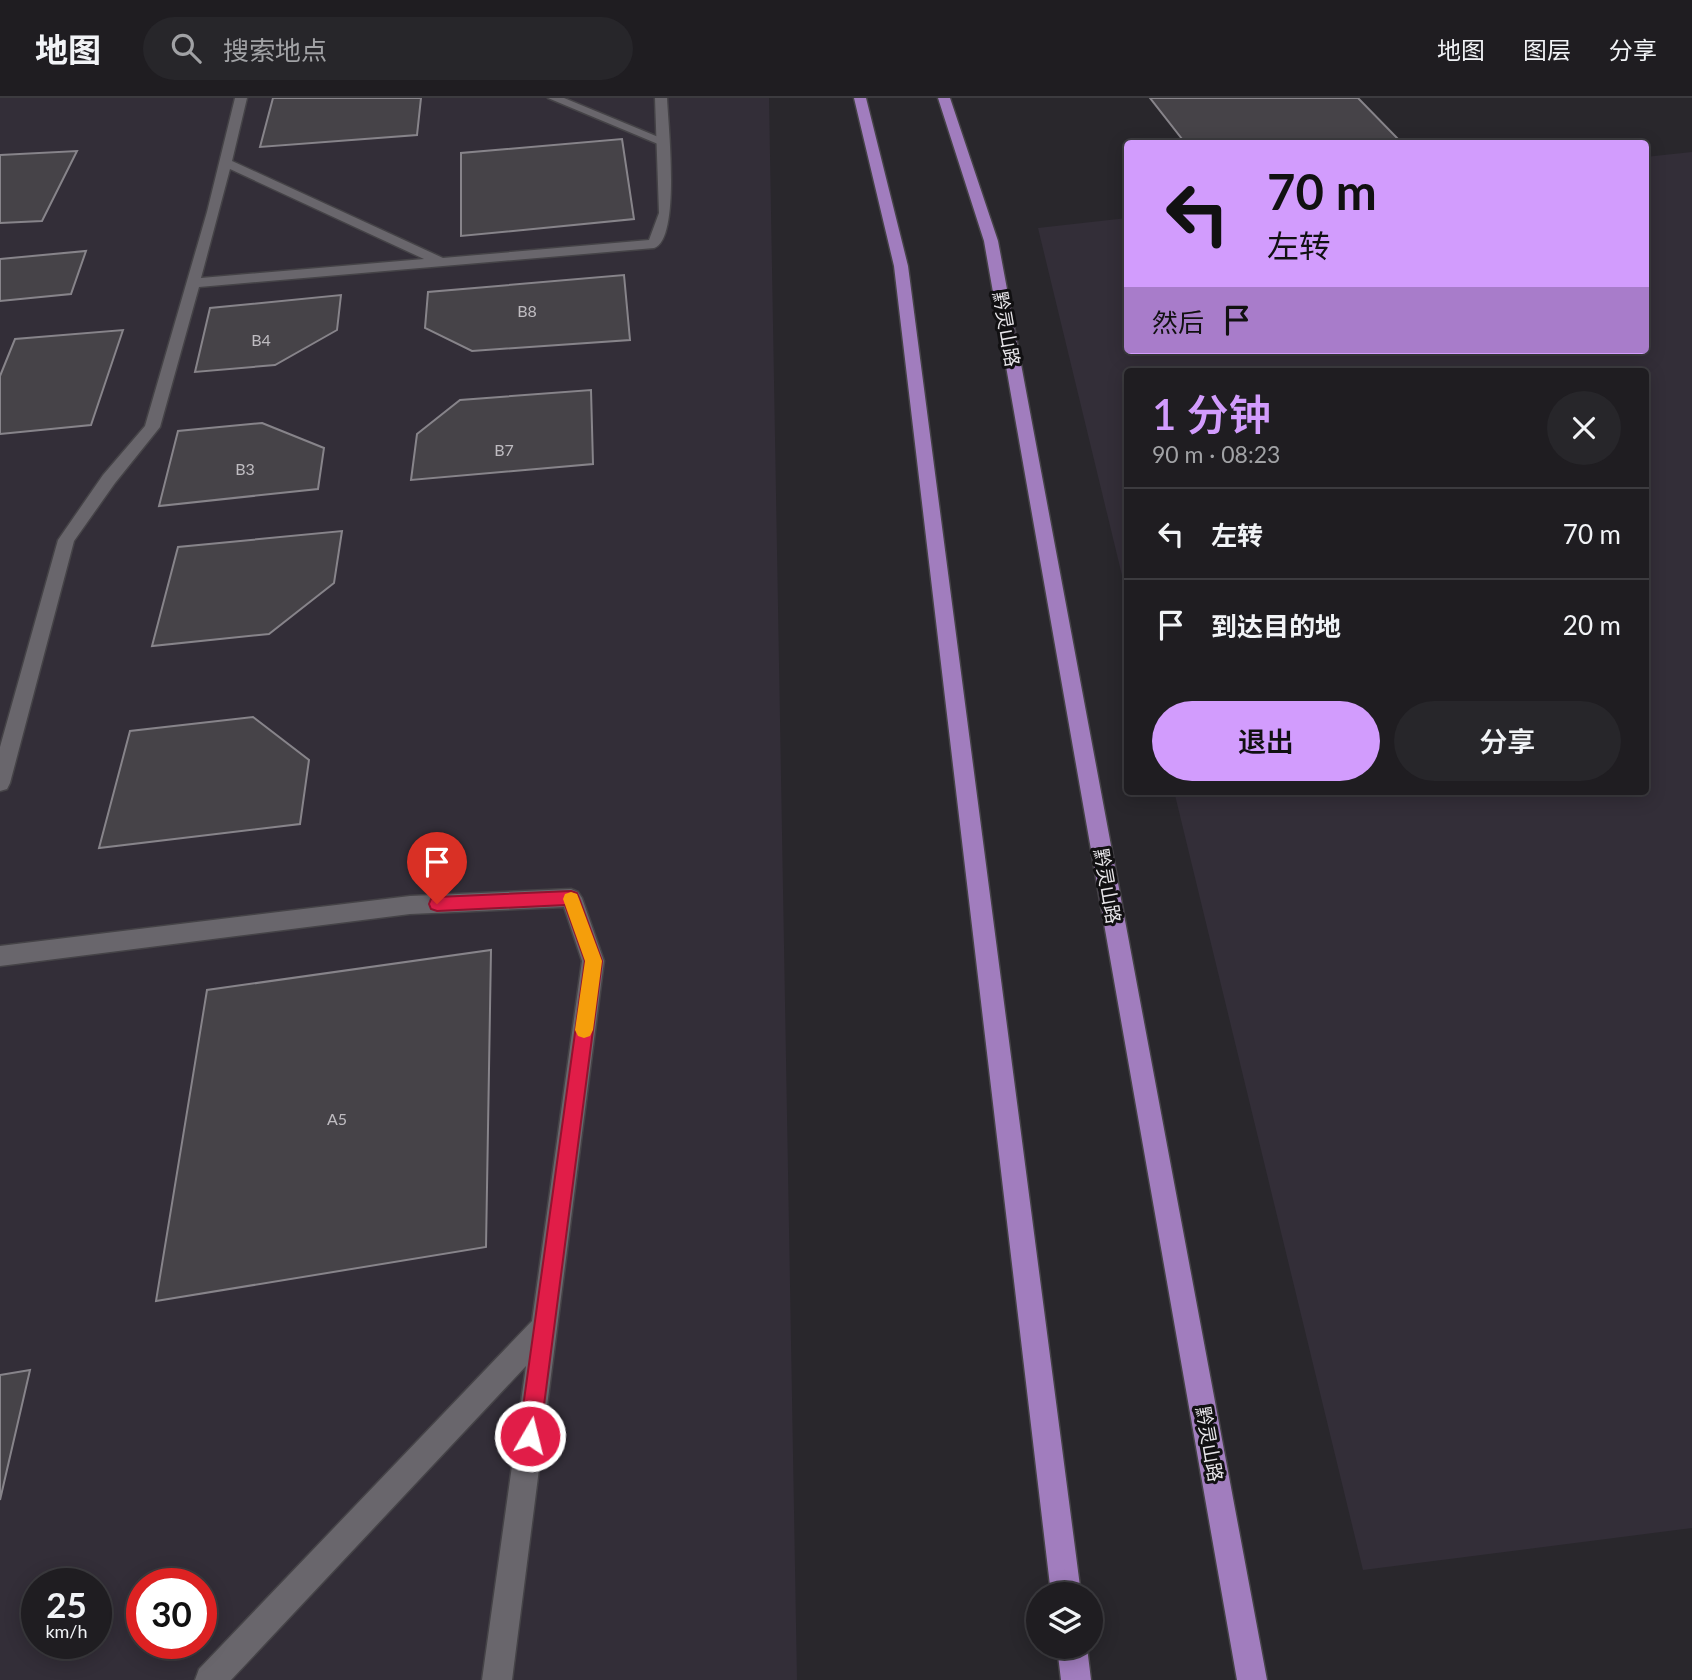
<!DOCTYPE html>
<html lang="zh">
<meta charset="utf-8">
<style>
:root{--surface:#1f1d21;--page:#27262a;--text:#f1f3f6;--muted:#a1a2a5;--line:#3c3b3f;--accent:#d29cfd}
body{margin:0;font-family:Lato,"Noto Sans SC",sans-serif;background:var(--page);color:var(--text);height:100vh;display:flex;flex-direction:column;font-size:26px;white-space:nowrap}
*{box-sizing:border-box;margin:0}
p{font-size:23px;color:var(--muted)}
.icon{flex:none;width:38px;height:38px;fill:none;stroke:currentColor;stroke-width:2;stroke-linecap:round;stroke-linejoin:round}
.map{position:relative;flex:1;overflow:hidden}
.side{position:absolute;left:1124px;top:270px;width:525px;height:427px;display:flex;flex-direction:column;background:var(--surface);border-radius:7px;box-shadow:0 4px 18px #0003,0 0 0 2px var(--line)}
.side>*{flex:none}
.banner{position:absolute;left:1124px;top:42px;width:525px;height:214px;border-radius:7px;box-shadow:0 4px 18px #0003,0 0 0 2px var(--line);background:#d29cfd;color:#111;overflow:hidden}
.fabs{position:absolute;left:1026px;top:1484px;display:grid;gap:14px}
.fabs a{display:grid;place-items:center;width:77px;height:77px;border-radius:50%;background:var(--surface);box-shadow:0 4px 18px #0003,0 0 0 2px var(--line);font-size:35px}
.speed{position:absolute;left:21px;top:1470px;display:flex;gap:14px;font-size:35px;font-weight:700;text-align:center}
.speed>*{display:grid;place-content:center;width:91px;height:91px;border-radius:50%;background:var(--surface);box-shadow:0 4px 18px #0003,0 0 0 2px var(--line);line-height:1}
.speed small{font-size:18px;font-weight:400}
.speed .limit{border:10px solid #d22;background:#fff;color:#111}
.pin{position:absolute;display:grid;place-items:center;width:60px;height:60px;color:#fff;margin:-72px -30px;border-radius:50% 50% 50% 0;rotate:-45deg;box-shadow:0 0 7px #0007}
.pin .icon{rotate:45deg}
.me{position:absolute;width:77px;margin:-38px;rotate:8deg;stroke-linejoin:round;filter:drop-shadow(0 0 5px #0008)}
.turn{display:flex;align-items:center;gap:24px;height:147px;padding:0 28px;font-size:32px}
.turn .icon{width:91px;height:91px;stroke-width:2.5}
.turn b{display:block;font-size:49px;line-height:60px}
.then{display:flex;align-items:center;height:66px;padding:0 28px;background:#0003;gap:14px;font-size:26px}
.round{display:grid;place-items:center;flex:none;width:74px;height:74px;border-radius:37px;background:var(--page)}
.overview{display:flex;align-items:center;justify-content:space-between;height:119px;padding:0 28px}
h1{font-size:42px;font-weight:600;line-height:52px;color:var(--accent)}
.primary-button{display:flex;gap:14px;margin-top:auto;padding:14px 28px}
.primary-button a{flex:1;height:80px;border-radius:42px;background:var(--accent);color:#111;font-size:28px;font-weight:600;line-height:80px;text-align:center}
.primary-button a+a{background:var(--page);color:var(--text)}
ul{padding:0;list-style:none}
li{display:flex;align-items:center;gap:21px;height:91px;padding:0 28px;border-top:2px solid var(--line)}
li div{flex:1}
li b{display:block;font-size:26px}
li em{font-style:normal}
header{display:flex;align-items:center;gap:42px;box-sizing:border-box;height:98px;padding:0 35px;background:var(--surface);border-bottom:2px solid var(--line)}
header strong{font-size:33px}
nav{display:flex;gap:38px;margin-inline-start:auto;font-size:24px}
.search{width:490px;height:63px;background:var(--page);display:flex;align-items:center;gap:18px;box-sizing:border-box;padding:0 24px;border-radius:38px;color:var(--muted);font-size:26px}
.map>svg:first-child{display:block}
.built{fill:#332e38;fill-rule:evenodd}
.building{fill:#464348;stroke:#87848a;stroke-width:2}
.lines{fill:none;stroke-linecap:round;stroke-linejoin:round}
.lane-casing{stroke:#454347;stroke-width:3}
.street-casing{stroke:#454347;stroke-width:3}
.primary-casing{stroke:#454347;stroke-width:3}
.lane{fill:#69666c;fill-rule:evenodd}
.street{fill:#69666c;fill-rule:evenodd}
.primary{fill:#a17dbe;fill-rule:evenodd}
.route{fill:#e11d48;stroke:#92132f;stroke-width:2}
.slow{fill:#f59e0b}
.labels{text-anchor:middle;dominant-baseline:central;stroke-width:6;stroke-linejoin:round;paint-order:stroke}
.number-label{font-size:16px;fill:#bfbcc1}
.street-label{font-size:19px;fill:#e7e5e9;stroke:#111012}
</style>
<header>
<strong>地图</strong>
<div class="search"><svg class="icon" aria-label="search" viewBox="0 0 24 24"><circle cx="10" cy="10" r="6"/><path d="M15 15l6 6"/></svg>搜索地点</div>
<nav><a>地图</a><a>图层</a><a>分享</a></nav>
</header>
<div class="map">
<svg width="1692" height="1582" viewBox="0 0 1692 1582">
<rect width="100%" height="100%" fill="#29272c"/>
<!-- built -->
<path class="built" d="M0,0h769l28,1582h-797zM37,1486h59v59h-59zM142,1486h59v59h-59z
M1692,54v1376l-329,42 -189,-779h471v-420h-518v225l-89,-368 89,-10v132h518v-193z"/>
<!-- building -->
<path class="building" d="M273,0h148l-4,37 -157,12z
M1150,0h208l42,43 -25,3h-189z
M622,41l12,80 -173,17v-83z
M77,53l-35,70 -42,2v-68z
M86,153l-15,43 -71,7v-42z
M624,177l6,65 -158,11 -47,-23 3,-36z
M341,197l-4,35 -62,35 -80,7 15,-64z
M123,232l-32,95 -91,9v-58l15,-37z
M591,292l2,74 -182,16 6,-46 43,-34z
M262,325l62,25 -6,41 -159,17 19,-75z
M342,433l-8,52 -65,51 -117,12 26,-99z
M253,619l56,43 -9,64 -201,24 31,-117z
M491,852l-5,297 -330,54 51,-311z
M30,1272l-30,130v-125z"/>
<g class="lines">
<defs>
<path id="lane" d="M548,0h16l104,43 -10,3z"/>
<path id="street" d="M235,0h12l-15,63 211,97 206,-18 10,-27 -4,-115h12c1,26 14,141 -13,150l-455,39 -39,140 -45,56 -41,58 -64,242 -3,6 -7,2v-44l58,-207 45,-65 42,-49 62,-214zM230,71l194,90 -223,19z
M571,791l7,3 4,6 22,63 -92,719h-30l44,-314 -295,314h-36l4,-11 333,-348 50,-360 -18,-54 -154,7 -410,52v-20l410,-50z"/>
<path id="primary" d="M854,0h12l42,168 173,1328h-30l-157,-1328z
M938,0h12l48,143 269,1439h-30l-253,-1439z
M1057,1549h30l4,33h-30z"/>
</defs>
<!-- lane casing -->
<use href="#lane" class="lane-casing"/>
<!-- street casing -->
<use href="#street" class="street-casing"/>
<!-- primary casing -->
<use href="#primary" class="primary-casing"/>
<!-- lane -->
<use href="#lane" class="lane"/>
<!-- street -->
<use href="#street" class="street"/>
<!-- primary -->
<use href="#primary" class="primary"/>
</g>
<!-- route -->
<path class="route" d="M571,793l6,2 2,5 23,63 -62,475 -3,7 -7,3 -8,-3 -3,-7 66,-475 -20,-56 -128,6 -6,-2 -2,-5 2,-5 6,-2z"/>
<!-- slow -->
<path class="slow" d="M571,794l6,2 2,5 23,62 -9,69 -3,6 -6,2 -6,-2 -3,-6 10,-69 -22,-62 2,-5z"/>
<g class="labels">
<!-- number labels -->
<g class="number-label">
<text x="527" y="212">B8</text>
<text x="261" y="241">B4</text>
<text x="504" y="351">B7</text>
<text x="245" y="370">B3</text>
<text x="337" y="1020">A5</text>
</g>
<!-- street labels -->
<g class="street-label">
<text transform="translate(1007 231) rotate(80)">黔灵山路</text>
<text transform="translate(1108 788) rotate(80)">黔灵山路</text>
<text transform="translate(1210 1346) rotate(80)">黔灵山路</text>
</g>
</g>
</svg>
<div class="fabs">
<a><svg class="icon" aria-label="layers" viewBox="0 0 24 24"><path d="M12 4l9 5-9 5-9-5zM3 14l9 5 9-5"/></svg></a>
</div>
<div class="speed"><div>25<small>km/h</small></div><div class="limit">30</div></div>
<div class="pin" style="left:437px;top:806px;background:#d93025"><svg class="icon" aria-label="arrive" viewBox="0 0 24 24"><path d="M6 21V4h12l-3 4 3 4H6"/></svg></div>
<svg class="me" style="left:530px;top:1338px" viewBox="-20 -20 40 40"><circle r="17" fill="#e11d48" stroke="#fff" stroke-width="3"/><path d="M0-11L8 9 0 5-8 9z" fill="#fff"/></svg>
<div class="banner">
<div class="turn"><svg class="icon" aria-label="left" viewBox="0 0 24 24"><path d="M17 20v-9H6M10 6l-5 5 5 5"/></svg><div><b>70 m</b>左转</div></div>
<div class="then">然后<svg class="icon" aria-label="arrive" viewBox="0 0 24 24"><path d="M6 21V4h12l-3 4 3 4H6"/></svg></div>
</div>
<section class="side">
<div class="overview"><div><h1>1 分钟</h1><p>90 m · 08:23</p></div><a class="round"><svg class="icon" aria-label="close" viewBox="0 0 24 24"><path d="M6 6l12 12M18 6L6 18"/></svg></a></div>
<ul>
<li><svg class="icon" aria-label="left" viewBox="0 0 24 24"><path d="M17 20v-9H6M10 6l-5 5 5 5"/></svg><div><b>左转</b></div><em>70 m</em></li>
<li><svg class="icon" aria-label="arrive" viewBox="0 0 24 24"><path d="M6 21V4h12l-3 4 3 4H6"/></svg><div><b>到达目的地</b></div><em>20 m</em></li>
</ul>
<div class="primary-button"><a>退出</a><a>分享</a></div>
</section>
</div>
